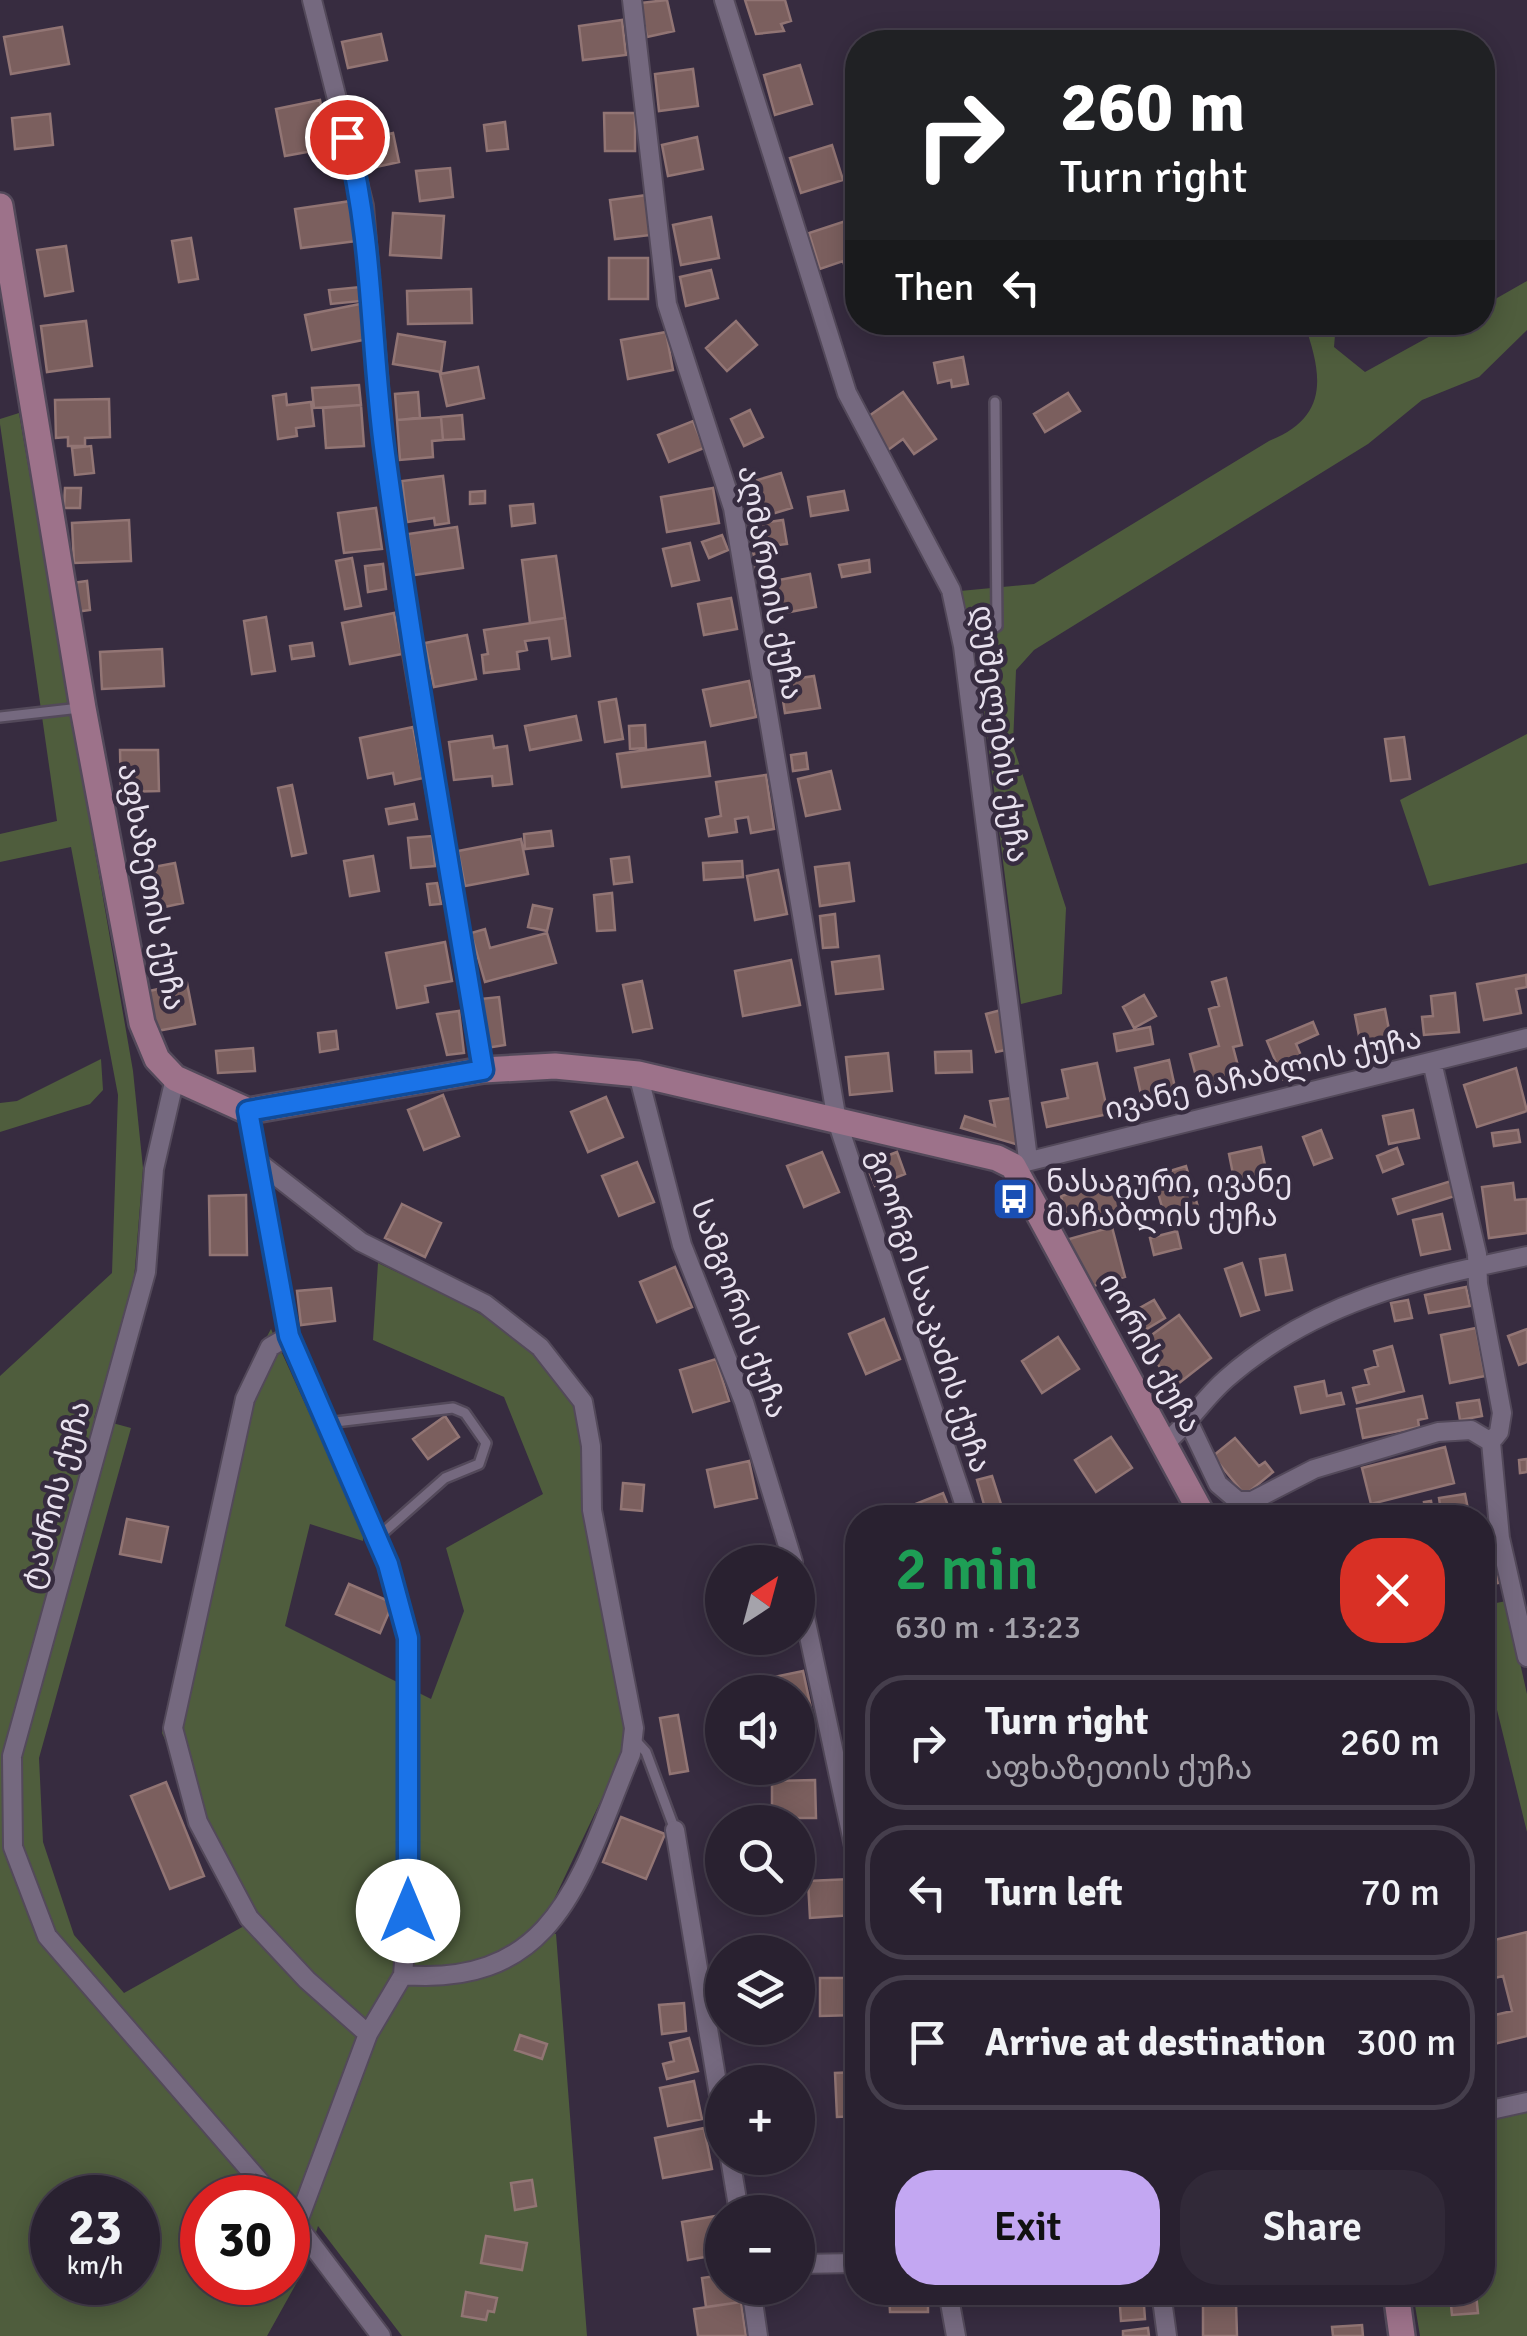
<!DOCTYPE html>
<meta charset="utf-8">
<style>
:root{--surface:#292130;--page:#312938;--text:#f1f3f6;--muted:#a5a3ab;--line:#453e4c;--accent:#c3a7f2}
body{margin:0;font-family:Signika,"Noto Sans Georgian",sans-serif;background:var(--page);color:var(--text);height:100vh;display:flex;flex-direction:column;font-size:38px;white-space:nowrap}
*{box-sizing:border-box;margin:0}
p{font-size:32px;color:var(--muted)}
.icon{flex:none;width:55px;height:55px;fill:none;stroke:currentColor;stroke-width:2;stroke-linecap:round;stroke-linejoin:round}
.map{position:relative;flex:1;overflow:hidden}
.sheet{position:absolute;left:845px;top:1505px;width:650px;height:800px;display:flex;flex-direction:column;background:var(--surface);border-radius:40px;box-shadow:0 5px 25px #0003,0 0 0 2px var(--line)}
.sheet>*{flex:none}
.top-card{position:absolute;left:845px;top:30px;width:650px;height:305px;border-radius:40px;box-shadow:0 5px 25px #0003,0 0 0 2px var(--line);background:#202124;color:#fff;overflow:hidden}
.needle{width:65px;rotate:36deg}
.buttons{position:absolute;left:705px;top:1545px;display:grid;gap:20px}
.buttons a{display:grid;place-items:center;width:110px;height:110px;border-radius:50%;background:var(--surface);box-shadow:0 5px 25px #0003,0 0 0 2px var(--line);font-size:50px}
.speed{position:absolute;left:30px;top:2175px;display:flex;gap:20px;font-size:50px;font-weight:700;text-align:center}
.speed>*{display:grid;place-content:center;width:130px;height:130px;border-radius:50%;background:var(--surface);box-shadow:0 5px 25px #0003,0 0 0 2px var(--line);line-height:1}
.speed small{font-size:25px;font-weight:400}
.speed .limit{border:15px solid #d22;background:#fff;color:#111}
.pin{position:absolute;display:grid;place-items:center;width:85px;height:85px;color:#fff;margin:-42px;border:5px solid #fff;border-radius:50%;box-shadow:0 2px 10px #0007}
.me{position:absolute;width:110px;margin:-55px;rotate:0deg;stroke-linejoin:round;filter:drop-shadow(0 0 8px #0008)}
.turn{display:flex;align-items:center;gap:35px;height:210px;padding:0 50px;font-size:45px}
.turn .icon{width:130px;height:130px;stroke-width:2.5}
.turn b{display:block;font-size:70px;line-height:85px}
.then{display:flex;align-items:center;height:95px;padding:0 50px;background:#0003;gap:20px;font-size:38px}
.round{display:grid;place-items:center;flex:none;width:105px;height:105px;border-radius:40px;background:var(--page)}
.headline{display:flex;align-items:center;justify-content:space-between;height:170px;padding:0 50px}
h1{font-size:60px;font-weight:600;line-height:75px;color:#1e9e55}
.cta{display:flex;gap:20px;margin-top:auto;padding:20px 50px}
.cta a{flex:1;height:115px;border-radius:40px;background:var(--accent);color:#111;font-size:40px;font-weight:600;line-height:115px;text-align:center}
.cta a+a{background:var(--page);color:var(--text)}
ul{padding:0;list-style:none}
li{display:flex;align-items:center;gap:30px;height:135px;margin:0 20px 15px;padding:0 30px;border:5px solid var(--line);border-radius:40px}
li div{flex:1}
li b{display:block;font-size:38px}
li em{font-style:normal}
.map>svg:first-child{display:block}
.green{fill:#4f5d3d;fill-rule:evenodd}
.building{fill:#7b5f5e;stroke:#927574;stroke-width:2.5}
.lines{fill:none;stroke-linecap:round;stroke-linejoin:round}
.lane-casing{stroke:#53495a;stroke-width:14}
.street-casing{stroke:#53495a;stroke-width:22}
.secondary-casing{stroke:#53495a;stroke-width:30}
.lane{stroke:#75697f;stroke-width:9}
.street{stroke:#75697f;stroke-width:18}
.secondary{stroke:#9d728a;stroke-width:25}
.route-casing{stroke:#114b97;stroke-width:25}
.route{stroke:#1a73e8;stroke-width:18}
.labels{text-anchor:middle;dominant-baseline:central;stroke-width:9;stroke-linejoin:round;paint-order:stroke}
.street-label{font-size:30px;fill:#e8e1ee;stroke:#372c40}
.poi-label{font-size:30px;fill:#e8e1ee;stroke:#372c40;text-anchor:start}
</style>
<div class="map">
<svg width="1527" height="2336" viewBox="0 0 1527 2336">
<rect width="100%" height="100%" fill="#372c40"/>
<!-- green -->
<path class="green" d="M1527,281v49l-48,47 -57,23 -54,44 -334,206 -18,20 -3,75 53,163 -4,86 -41,10 -44,-349 -17,-64 74,-7 235,-143c60,-24 54,-65 35,-118h32l-2,24 31,25 89,-49 28,-1 1,-16z
M19,413l114,658 10,97 -8,100 -4,33 -37,117 37,10 -92,330 4,84 31,93 50,58 120,-67 -55,-103 -16,-66 -11,-24 78,-347 31,-57 92,202v10l-53,-17 -25,102 146,73 33,-88 -18,-63 97,-54 -39,-97 -131,-57 5,-77c64,31 142,61 184,122 27,40 18,88 25,134 12,71 25,141 38,212l-4,27 -81,171 16,5 31,402h-185l-84,-110 -12,40 -39,70h-267v-960l112,-103 6,-178 -47,-248 -71,15v-28l57,-13 -57,-397v-5zM52,2198h86v84h-86zM202,2198h86v84h-86z
M1527,734v129l-98,23 -29,-86z
M101,1059l2,31 -13,14 -90,28v-29l17,-2z
M1506,1601l21,93v138l-44,-179 -1,-47z
M1527,2109v227h-107l-7,-43 69,-1 1,-172z"/>
<!-- building -->
<path class="building" d="M667,0l7,31 -27,6 -7,-34z
M745,0h40l6,21 -10,3 3,7 -28,3z
M622,20l4,35 -43,5 -4,-34z
M62,27l7,37 -58,10 -7,-37z
M381,34l6,26 -39,8 -6,-26z
M800,65l12,39 -37,11 -11,-40z
M693,69l5,37 -39,5 -4,-37z
M320,100l9,48 -44,8 -9,-47z
M604,113h31v38h-30z
M50,114l3,31 -38,4 -3,-31z
M505,122l3,27 -21,2 -3,-26z
M393,133l6,29 -23,5 -6,-29z
M697,137l6,32 -35,7 -6,-31z
M832,145l11,35 -42,13 -11,-35z
M450,168l3,29 -33,4 -4,-30z
M647,195l4,40 -36,4 -5,-39z
M351,201l6,40 -56,7 -6,-39z
M393,213l51,3 -3,42 -51,-3z
M711,217l8,41 -38,7 -8,-40z
M855,218l3,60 -9,3 -6,-20 -23,8 -11,-36z
M191,238l7,41 -19,3 -7,-41z
M66,246l7,45 -28,5 -8,-46z
M609,258h39v41h-39z
M711,270l7,28 -32,8 -6,-29z
M360,287l1,14 -30,3 -2,-14z
M471,289l1,34 -64,1 -1,-33z
M360,304l8,35 -56,11 -7,-35z
M86,321l6,45 -45,6 -6,-46z
M736,321l21,24 -30,26 -21,-23z
M666,332l7,38 -45,9 -7,-39z
M398,334l47,8 -4,30 -48,-8z
M963,357l5,27 -16,3 -1,-7 -13,3 -4,-20z
M478,367l6,31 -37,8 -7,-32z
M359,385l2,20 -47,3 -2,-20z
M418,392l2,26 -23,2 -2,-26z
M903,392l33,47 -22,15 -11,-15 -15,11 -22,-32z
M1068,393l12,18 -35,21 -11,-18z
M286,394l1,11 24,-3 3,24 -18,2 1,8 -19,3 -5,-43z
M109,399l1,38 -25,1v8h-17v-9l-12,1 -1,-38z
M361,405l3,41 -38,2 -3,-40z
M750,410l13,27 -19,9 -13,-27z
M462,415l2,24 -21,1 -2,-23z
M441,417l2,23 -11,1 1,16 -33,3 -3,-40z
M693,421l11,27 -35,14 -11,-27z
M91,446l3,27 -19,2 -3,-27z
M781,473l11,35 -37,11 -11,-35z
M443,476l6,47 -14,2 -1,-7 -27,4 -5,-41z
M65,488h16l-1,20h-16z
M713,488l6,35 -52,9 -6,-35z
M485,491v12l-15,1v-12z
M844,491l4,19 -37,6 -3,-19z
M533,504l2,19 -23,3 -2,-20z
M376,508l6,41 -38,4 -6,-40z
M129,520l2,41 -57,2 -2,-40z
M783,520l4,24 -17,2 3,21 -17,3 -7,-45z
M457,527l6,41 -49,7 -6,-41z
M722,535l6,15 -19,8 -7,-16z
M690,543l9,37 -27,6 -9,-37z
M556,556l9,62 -35,5 -8,-63z
M352,558l9,48 -16,3 -9,-48z
M869,560l1,12 -28,5 -3,-12z
M383,564l3,25 -18,3 -3,-26z
M810,574l6,33 -47,9 -6,-33z
M87,581l3,29 -15,2 -3,-29z
M731,598l6,31 -33,6 -6,-31z
M394,613l8,41 -52,10 -8,-41z
M266,617l9,54 -23,3 -8,-53z
M565,618l5,38 -18,3 -3,-21 -24,3 2,9 -10,2 2,17 -35,4 -2,-18 6,-1 -4,-24z
M467,635l9,44 -42,8 -9,-44z
M312,643l2,13 -22,3 -2,-13z
M162,649l2,37 -62,3 -2,-37z
M814,676l6,32 -35,5 -5,-32z
M749,681l7,36 -45,9 -8,-36z
M616,699l7,40 -18,3 -6,-40z
M576,716l5,24 -51,10 -5,-24z
M645,725l1,23 -16,1 -1,-23z
M413,727l10,51 -28,6 -2,-11 -25,5 -8,-40z
M492,736l2,12 13,-2 5,38 -19,2 -1,-10 -38,4 -5,-38z
M1404,737l6,42 -19,2 -6,-42z
M705,742l5,34 -88,11 -5,-33z
M120,750h38l1,41 -38,1z
M806,753l2,16 -15,2 -2,-16z
M831,771l9,38 -34,7 -8,-37z
M766,775l8,54 -23,4 -3,-16 -13,2 2,13 -28,4 -3,-17 15,-3 -5,-34z
M292,785l14,68 -14,3 -14,-68z
M414,804l3,15 -28,5 -3,-15z
M551,831l2,15 -28,3 -1,-15z
M432,836l3,30 -24,2 -3,-30z
M521,839l7,35 -63,12 -7,-35z
M373,856l6,35 -29,5 -6,-35z
M629,857l3,25 -18,2 -3,-25z
M742,861l1,16 -39,3 -1,-17z
M175,863l8,40 -37,8 -8,-41z
M849,863l5,38 -34,5 -5,-39z
M778,870l9,44 -32,6 -8,-44z
M437,883l4,21 -11,1 -3,-21z
M612,893l3,37 -18,1 -3,-36z
M533,905l19,4 -5,22 -19,-4z
M835,914l3,33 -15,1 -3,-32z
M485,929l5,19 57,-15 9,30 -71,19 -14,-49z
M445,942l7,39 -27,5 3,16 -31,6 -11,-55z
M879,956l4,33 -47,5 -4,-32z
M791,960l9,45 -57,11 -8,-45z
M1526,975l1,12 -11,2 5,24 -37,7 -7,-36z
M1226,978l16,67 -9,2 9,34 -42,10 -10,-37 29,-8 -10,-37 10,-3 -7,-24z
M642,981l10,47 -19,4 -10,-47z
M187,983l8,41 -38,7 -8,-40z
M1455,993l4,39 -35,3 -2,-18 11,-1 -2,-20z
M1144,995l12,21 -22,12 -11,-21z
M499,997l6,48 -19,3 -6,-49z
M1385,1009l6,31 -30,6 -6,-31z
M1001,1010l9,39 -14,3 -10,-38z
M459,1011l5,42 -17,2 -10,-41z
M1313,1022l5,12 -22,10 11,25 -24,10 -16,-38z
M1150,1027l3,17 -36,7 -3,-17z
M336,1031l2,18 -18,3 -2,-19z
M253,1048l2,23 -37,2 -2,-22z
M971,1051l1,21 -36,1 -1,-21z
M888,1053l4,38 -42,4 -4,-38z
M1169,1060l7,32 -34,7 -7,-31z
M1097,1063l11,51 -61,13 -5,-24 26,-5 -6,-28z
M1516,1068l11,43 -50,16 -13,-42z
M443,1095l16,41 -35,14 -16,-40z
M606,1097l17,40 -35,15 -17,-40z
M1012,1098l7,47 -58,-17 4,-12 30,10 -5,-25z
M1413,1110l6,28 -30,6 -6,-28z
M1321,1130l11,28 -18,7 -11,-28z
M1518,1130l2,12 -26,4 -2,-13z
M1261,1147l8,36 -33,6 -7,-35z
M1397,1148l6,16 -20,8 -6,-16z
M822,1152l17,40 -35,15 -17,-41z
M897,1152l8,22 -30,12 -9,-22z
M637,1162l17,40 -35,14 -17,-40z
M1186,1166l14,48 -33,10 -14,-48z
M1451,1181l4,15 -57,18 -5,-15z
M1116,1182l8,31 -55,14 -8,-31z
M1513,1183l2,17 12,-1v34l-38,5 -7,-51z
M246,1195l1,60h-37l-1,-59z
M402,1204l39,19 -16,34 -40,-19z
M1442,1214l8,35 -29,6 -8,-35z
M1112,1227l13,50 -42,12 -14,-50z
M1177,1231l4,17 -27,7 -4,-17z
M1285,1255l7,35 -26,5 -6,-36z
M1242,1263l17,47 -18,6 -16,-47z
M675,1267l17,40 -35,15 -17,-40z
M1466,1287l4,19 -41,7 -4,-18z
M331,1288l4,33 -34,4 -4,-34z
M1154,1300l11,18 -25,15 -11,-19z
M1408,1300l4,18 -17,3 -4,-18z
M1179,1315l32,43 -37,29 -32,-45z
M884,1319l16,40 -34,15 -17,-40z
M1476,1328l9,48 -35,7 -9,-48z
M1527,1329v33l-8,3 -11,-29z
M1058,1337l21,32 -37,24 -20,-32z
M1392,1346l12,45 -47,12 -4,-15 16,-4 -4,-14 13,-4 -4,-15z
M716,1359l13,42 -36,11 -13,-42z
M1324,1381l3,15 14,-3 3,11 -43,9 -6,-26z
M1422,1396l5,22 -9,2 1,7 -56,11 -6,-29z
M1479,1400l3,16 -22,4 -3,-17z
M445,1416l14,21 -31,22 -15,-20z
M1111,1437l21,31 -36,24 -21,-32z
M1235,1438l24,28 6,-4 8,10 -28,23 -32,-39z
M1445,1447l9,36 -83,21 -9,-36z
M1527,1459v13l-7,1 -1,-13z
M749,1461l8,37 -42,9 -8,-37z
M992,1476l9,28 -16,4 -8,-28z
M623,1483l21,2 -2,26 -21,-2z
M943,1493l10,25h-41l-4,-11z
M1465,1494l4,20 -27,4 -3,-20z
M1431,1501l3,17h-20l-1,-7 12,-2 -1,-7z
M127,1519l41,8 -7,35 -41,-8z
M1491,1545l7,38 -16,3v-40z
M349,1584l44,19 -13,30 -44,-19z
M803,1671l8,37 -13,3v-19h-35l-3,-12z
M678,1715l10,56 -18,3 -10,-56z
M815,1780l1,38h-44v-37z
M166,1782l38,94 -34,13 -39,-93z
M621,1817l44,17 -19,45 -43,-17z
M851,1879l2,36 -43,3 -2,-37z
M1527,1932v104l-45,11v-29l30,-7 -9,-35 -21,5v-38z
M820,1978h38v37l-38,1z
M684,2003l2,28 -24,3 -3,-29z
M520,2035l27,9 -5,15 -27,-9z
M689,2038l9,33 -31,8 -4,-15 11,-3 -4,-18z
M858,2072v44l-21,1 -2,-44z
M694,2081l8,38 -34,7 -8,-38z
M704,2128l8,41 -49,9 -8,-40z
M532,2180l4,26 -21,4 -4,-27z
M721,2215l1,39 -34,6 -6,-38z
M486,2236l41,7 -5,27 -41,-7z
M722,2275v13h17l2,14 -35,5 -4,-29z
M466,2292l31,6 -3,14 -6,-1 -2,9 -24,-4z
M889,2292h39v20h-38z
M1119,2292h24l2,27 -24,2z
M1182,2292h21l1,6 -22,1z
M1244,2292h27l1,7 -27,3z
M1320,2292h43l1,10 -44,2z
M1476,2294l2,19 -26,2 -2,-19z
M741,2302l5,34h-48l-4,-27z
M1203,2302h33l1,34h-34z
M1362,2325l1,11h-30l-1,-9z
M1148,2328l1,8h-26v-5z"/>
<g class="lines">
<defs>
<path id="lane" d="M964,645l33,-19 -2,-224
M0,717l80,-9
M327,1423l126,-15 12,5 21,30 -7,21 -34,14 -68,60
M636,1741l10,11 29,78"/>
<path id="street" d="M312,0l52,206 20,240 28,208 71,416
M632,0l35,304 66,204 104,613 132,397
M724,0l123,393 104,197 12,56 65,513
M1432,1062l45,192 1,30 24,129 -3,19 -8,10 9,96 27,119
M638,1074l44,171 62,157 49,160
M175,1078l-21,91 -8,103 -134,484 1,91 34,89 227,262
M248,1111l41,225 99,228 20,74v273l-5,64 -35,59 -71,190
M257,1161l104,81 124,62 55,43 43,55 8,44 1,64 42,218 -3,26c-49,116 -71,234 -228,221
M1018,1164l509,-126
M289,1336l-19,11 -25,52 -72,329 25,94 51,96 58,62 61,54
M1189,1423l29,61 20,17h14l62,-32 124,-37 33,-2 20,12
M1163,1445c25,-20 40,-46 63,-66 87,-77 191,-100 301,-123
M798,1585l60,280
M675,1830l47,283
M1482,2112l45,-10
M730,2158l9,54
M288,2213l93,123
M798,2264l60,-1
M751,2288l7,48
M948,2292l8,44
M1161,2292l6,44"/>
<path id="secondary" d="M0,206l83,502 59,315 15,36 18,19 73,33 235,-41 72,-4 83,8 359,84 16,8 191,352
M1396,2292l6,44"/>
</defs>
<!-- lane casing -->
<use href="#lane" class="lane-casing"/>
<!-- street casing -->
<use href="#street" class="street-casing"/>
<!-- secondary casing -->
<use href="#secondary" class="secondary-casing"/>
<!-- lane -->
<use href="#lane" class="lane"/>
<!-- street -->
<use href="#street" class="street"/>
<!-- secondary -->
<use href="#secondary" class="secondary"/>
</g>
<g class="lines">
<defs>
<path id="route" d="M347,137c27,108 23,208 38,317 28,206 64,411 98,616l-235,41 41,225 99,228 20,74v273"/>
</defs>
<!-- route casing -->
<use href="#route" class="route-casing"/>
<!-- route -->
<use href="#route" class="route"/>
</g>
<!-- icons -->
<defs>
<symbol id="bus-square" viewBox="-11 -11 22 22"><rect x="-9" y="-9" width="18" height="18" rx="4" fill="#1a4fb4" stroke="#372c40"/><path d="M-5-6H5V4H4V6H2V4H-2V6H-4V4H-5ZM-3.5-4V0h7V-4ZM-3.5 1.2v1.5H-2V1.2ZM2 1.2v1.5H3.5V1.2Z" fill="#fff"/></symbol>
</defs>
<g fill-rule="evenodd">
<use href="#bus-square" x="989" y="1174" width="50" height="50"/>
</g>
<g class="labels">
<!-- street labels -->
<g class="street-label">
<text transform="translate(770 583) rotate(79)">აღმართის ქუჩა</text>
<text transform="translate(1000 734) rotate(82)">დუშელების ქუჩა</text>
<text transform="translate(151 887) rotate(79)">აფხაზეთის ქუჩა</text>
<text transform="translate(1263 1074) rotate(-13)">ივანე მაჩაბლის ქუჩა</text>
<text transform="translate(739 1309) rotate(70)">სამგორის ქუჩა</text>
<text transform="translate(929 1311) rotate(72)">გიორგი სააკაძის ქუჩა</text>
<text transform="translate(1150 1353) rotate(61)">იორის ქუჩა</text>
<text transform="translate(56 1495) rotate(-75)">ტაძრის ქუჩა</text>
</g>
<!-- poi labels -->
<g class="poi-label">
<text x="1046" y="1182">ნასაგური, ივანე<tspan x="1046" dy="34">მაჩაბლის ქუჩა</tspan></text>
</g>
</g>
</svg>
<div class="buttons">
<a><svg class="needle" viewBox="-14 -14 28 28"><path d="M0-13l5 13h-10z" fill="#e53935"/><path d="M0 13l5-13h-10z" fill="#a5a3ab"/></svg></a>
<a><svg class="icon" aria-label="sound" viewBox="0 0 24 24"><path d="M4 9h4l5-4v14l-5-4H4zM17 9q2 3 0 6"/></svg></a>
<a><svg class="icon" aria-label="search" viewBox="0 0 24 24"><circle cx="10" cy="10" r="6"/><path d="M15 15l6 6"/></svg></a>
<a><svg class="icon" aria-label="layers" viewBox="0 0 24 24"><path d="M12 4l9 5-9 5-9-5zM3 14l9 5 9-5"/></svg></a>
<a>+</a>
<a>−</a>
</div>
<div class="speed"><div>23<small>km/h</small></div><div class="limit">30</div></div>
<div class="pin" style="left:347px;top:137px;background:#d93025"><svg class="icon" aria-label="arrive" viewBox="0 0 24 24"><path d="M6 21V4h12l-3 4 3 4H6"/></svg></div>
<svg class="me" style="left:408px;top:1911px" viewBox="-20 -20 40 40"><circle r="19" fill="#fff"/><path d="M0-13L10 11 0 6-10 11z" fill="#1a73e8"/></svg>
<div class="top-card">
<div class="turn"><svg class="icon" aria-label="right" viewBox="0 0 24 24"><path d="M7 20v-9h11M14 6l5 5-5 5"/></svg><div><b>260 m</b>Turn right</div></div>
<div class="then">Then<svg class="icon" aria-label="left" viewBox="0 0 24 24"><path d="M17 20v-9H6M10 6l-5 5 5 5"/></svg></div>
</div>
<section class="sheet">
<div class="headline"><div><h1>2 min</h1><p>630 m · 13:23</p></div><a class="round" style="background:#d93025;color:#fff"><svg class="icon" aria-label="close" viewBox="0 0 24 24"><path d="M6 6l12 12M18 6L6 18"/></svg></a></div>
<ul>
<li><svg class="icon" aria-label="right" viewBox="0 0 24 24"><path d="M7 20v-9h11M14 6l5 5-5 5"/></svg><div><b>Turn right</b><p>აფხაზეთის ქუჩა</p></div><em>260 m</em></li>
<li><svg class="icon" aria-label="left" viewBox="0 0 24 24"><path d="M17 20v-9H6M10 6l-5 5 5 5"/></svg><div><b>Turn left</b></div><em>70 m</em></li>
<li><svg class="icon" aria-label="arrive" viewBox="0 0 24 24"><path d="M6 21V4h12l-3 4 3 4H6"/></svg><div><b>Arrive at destination</b></div><em>300 m</em></li>
</ul>
<div class="cta"><a>Exit</a><a>Share</a></div>
</section>
</div>
